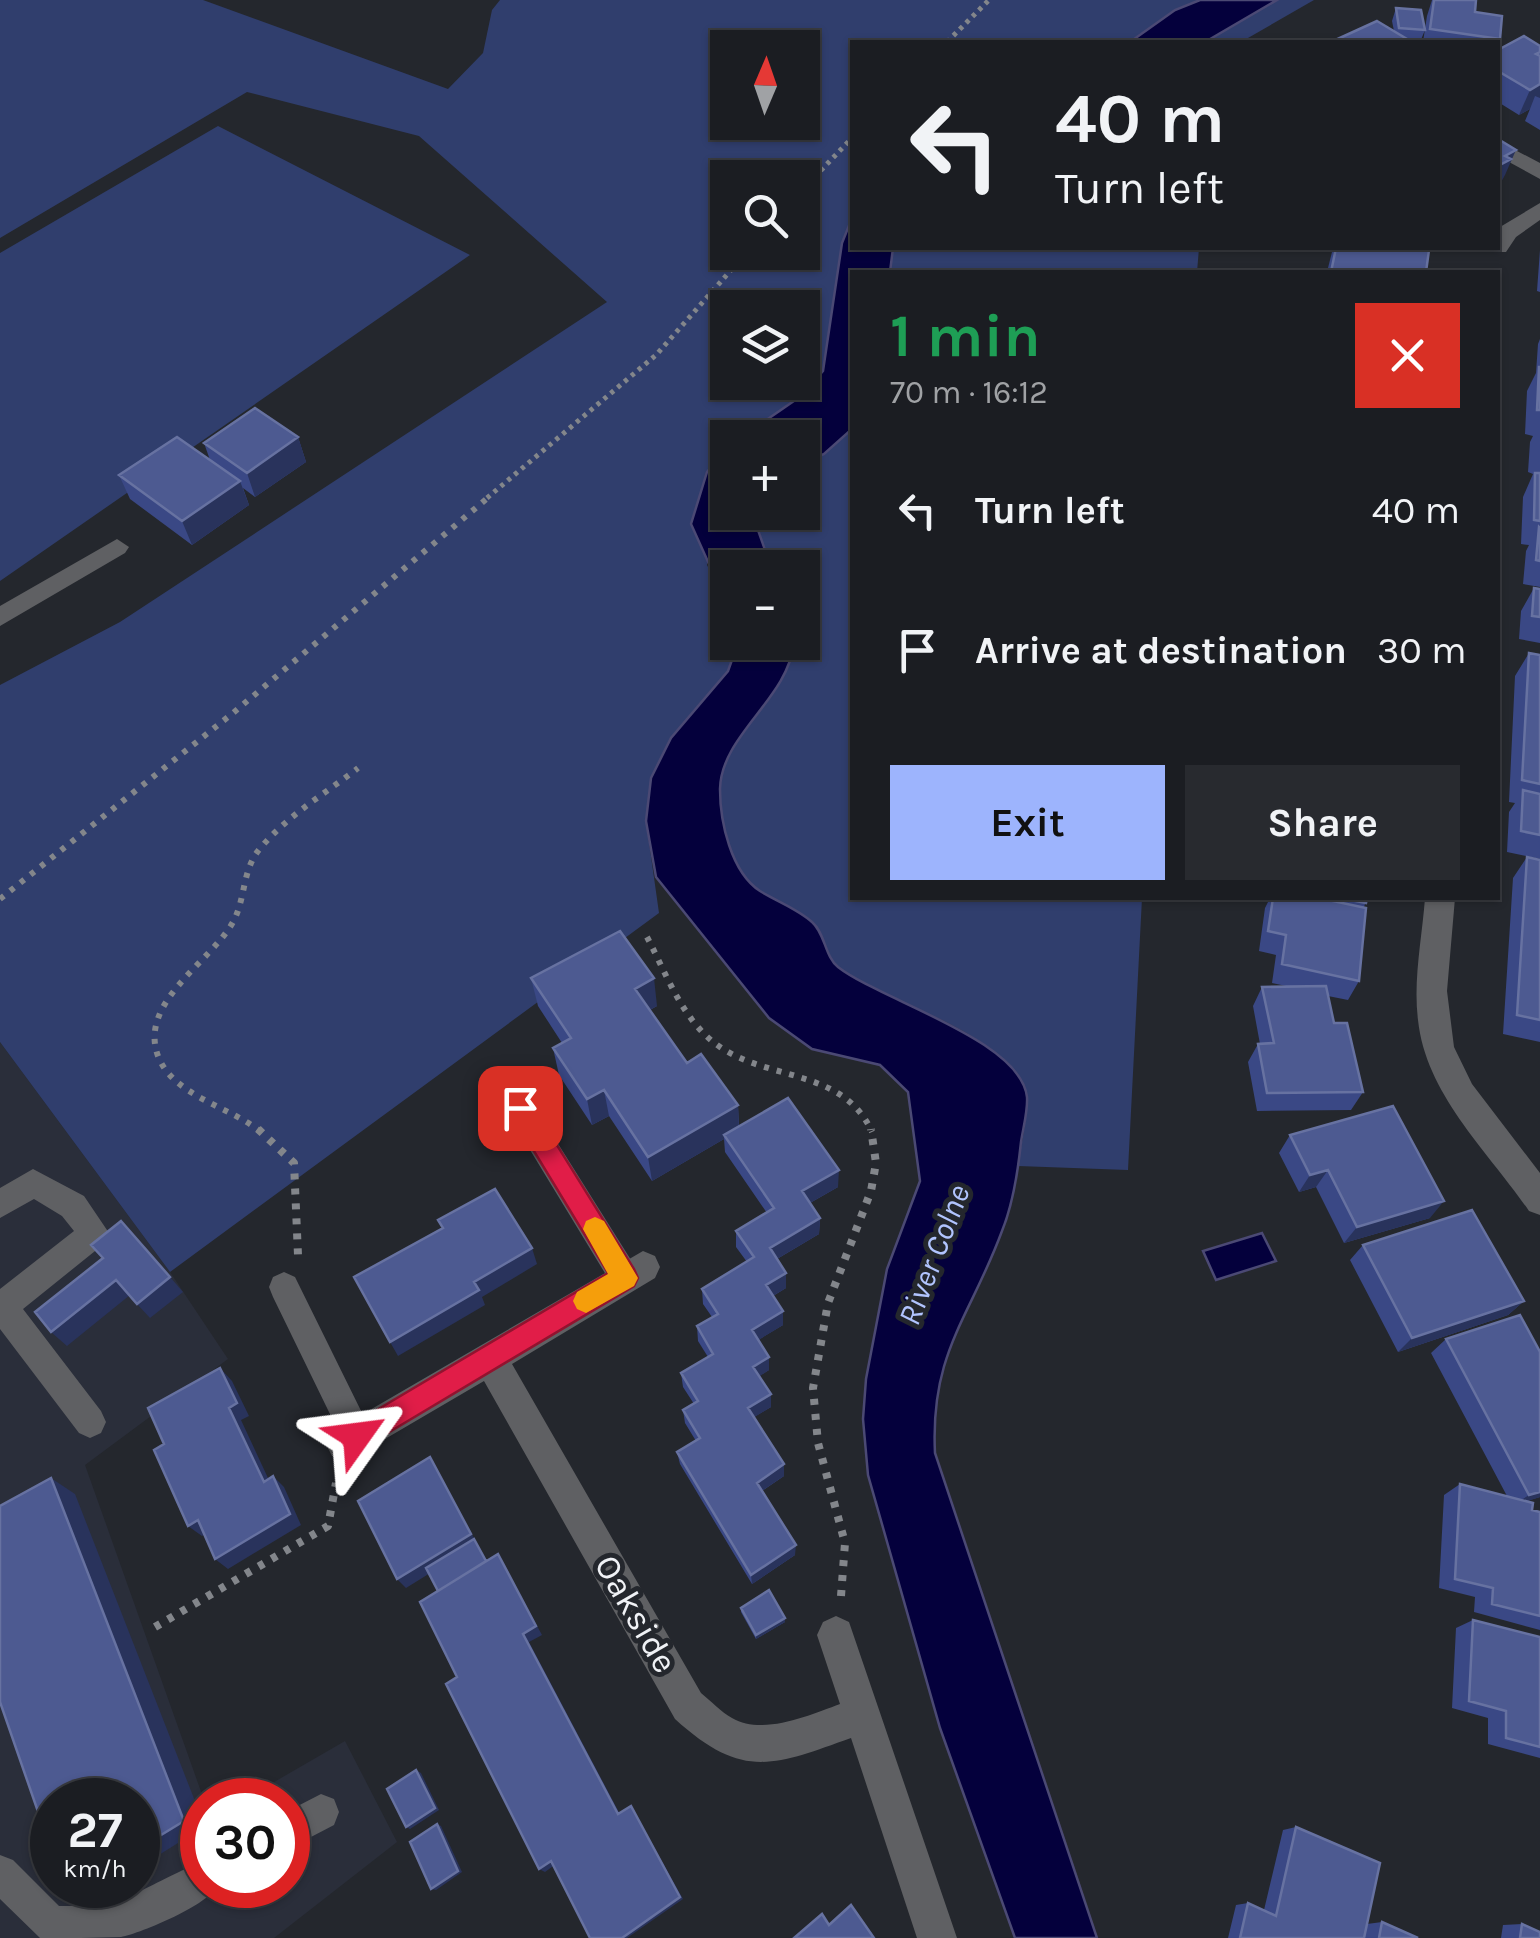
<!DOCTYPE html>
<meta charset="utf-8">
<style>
:root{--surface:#1b1d22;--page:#282a2f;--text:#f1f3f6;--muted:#a0a2a5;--line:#393b40;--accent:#9db4fd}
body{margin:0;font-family:Karla,sans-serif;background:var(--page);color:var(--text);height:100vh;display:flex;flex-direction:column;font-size:38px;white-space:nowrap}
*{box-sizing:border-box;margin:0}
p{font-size:32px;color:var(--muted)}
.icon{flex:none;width:55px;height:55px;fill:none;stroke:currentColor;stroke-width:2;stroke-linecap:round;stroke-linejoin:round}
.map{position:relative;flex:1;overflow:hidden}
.sheet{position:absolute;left:850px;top:270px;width:650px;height:630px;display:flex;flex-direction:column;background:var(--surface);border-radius:0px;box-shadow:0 2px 8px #0004,0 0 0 2px var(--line)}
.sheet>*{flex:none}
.banner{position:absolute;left:850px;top:40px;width:650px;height:210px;border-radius:0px;box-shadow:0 2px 8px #0004,0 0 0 2px var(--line);background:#1b1d22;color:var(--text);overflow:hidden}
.needle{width:65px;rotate:2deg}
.tools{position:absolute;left:710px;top:30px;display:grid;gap:20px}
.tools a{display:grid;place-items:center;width:110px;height:110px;border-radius:0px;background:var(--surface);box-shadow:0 2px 8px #0004,0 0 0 2px var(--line);font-size:50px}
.speed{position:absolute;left:30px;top:1778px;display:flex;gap:20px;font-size:50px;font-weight:700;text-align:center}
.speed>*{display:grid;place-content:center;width:130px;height:130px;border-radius:50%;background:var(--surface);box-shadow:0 2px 8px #0004,0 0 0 2px var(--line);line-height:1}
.speed small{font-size:25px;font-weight:400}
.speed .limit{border:15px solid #d22;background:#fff;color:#111}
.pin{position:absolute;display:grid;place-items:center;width:85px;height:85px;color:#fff;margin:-42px;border-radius:20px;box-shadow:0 5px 15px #0006}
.me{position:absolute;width:110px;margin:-55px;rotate:59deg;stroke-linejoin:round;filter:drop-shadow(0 0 8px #0008)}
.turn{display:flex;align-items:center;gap:35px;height:210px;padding:0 40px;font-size:45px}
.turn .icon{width:130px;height:130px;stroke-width:2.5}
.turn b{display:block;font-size:70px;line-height:85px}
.round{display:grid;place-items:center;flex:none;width:105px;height:105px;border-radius:0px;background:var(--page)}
.headline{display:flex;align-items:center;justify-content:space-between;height:170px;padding:0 40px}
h1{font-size:60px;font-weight:700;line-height:75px;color:#1e9e55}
.button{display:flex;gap:20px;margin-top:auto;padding:20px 40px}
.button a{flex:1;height:115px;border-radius:0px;background:var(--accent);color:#111;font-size:40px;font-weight:700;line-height:115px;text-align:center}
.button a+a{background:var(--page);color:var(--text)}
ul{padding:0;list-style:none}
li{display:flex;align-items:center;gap:30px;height:140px;padding:0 40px}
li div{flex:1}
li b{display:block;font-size:38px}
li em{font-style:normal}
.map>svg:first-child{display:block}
.built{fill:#2a2e3a;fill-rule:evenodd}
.green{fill:#303e6d;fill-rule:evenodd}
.water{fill:#04003c;stroke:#4b4974;stroke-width:2.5}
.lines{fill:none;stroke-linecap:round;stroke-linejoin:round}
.path-far2{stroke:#83868b;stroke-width:5;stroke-dasharray:4 5;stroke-linecap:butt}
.path-far1{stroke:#83868b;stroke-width:6;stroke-dasharray:5 8;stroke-linecap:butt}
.path{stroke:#83868b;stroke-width:8;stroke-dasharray:6 9;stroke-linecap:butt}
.lane{fill:#5f6063;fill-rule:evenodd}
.street{fill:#5f6063;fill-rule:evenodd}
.wall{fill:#3a4885}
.shaded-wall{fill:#29335c}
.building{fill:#4d5a91;stroke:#6772a1;stroke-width:2.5}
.route{fill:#e11d48;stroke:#92132f;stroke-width:2.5}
.slow{fill:#f59e0b}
.labels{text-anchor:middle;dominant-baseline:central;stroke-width:10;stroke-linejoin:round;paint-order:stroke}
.water-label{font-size:32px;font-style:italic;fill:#b1c4fe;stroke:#24272d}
.near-street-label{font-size:35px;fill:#f0f2f6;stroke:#24272d}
</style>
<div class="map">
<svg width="1540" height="1938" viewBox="0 0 1540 1938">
<rect width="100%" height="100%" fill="#24272d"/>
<!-- built -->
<path class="built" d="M0,1042l170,230 58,87 -143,106 119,335 -2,85h86v-85h-45l102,-59 52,101 -123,96h-274zM52,1800h86v85h-86z"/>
<!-- green -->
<path class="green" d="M0,0h203l245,89 35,-36 9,-43 8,-10h700l-25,10 -45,32h-278v176l-10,25 -19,128 -22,25 -59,41 -14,1 -1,9 -20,25v93l20,39 1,38 10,1 1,3 -11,24 -57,68 -25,83 13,92 -489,359 -170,-230v-357l120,-63 487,-320 -188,-166 -172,-44 -247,146zM728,48h74v74h-74zM728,178h74v74h-74zM728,308h74v74h-74z
M1277,0h37l-73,42h-36z
M218,126l252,129 -470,326v-328z
M893,248h306l-2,24h-307z
M852,429v469h290l-14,272 -110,-4c2,-17 13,-61 7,-75 -30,-67 -132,-82 -186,-124 -13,-10 -14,-34 -26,-45 -14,-13 -37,-21 -53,-31 -29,-19 -40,-69 -40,-102 1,-54 68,-90 74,-146l8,-1v-74l-31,-1 -19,-54 50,-1 1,-48 21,-10z"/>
<!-- water -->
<path class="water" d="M1200,0h77l-72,42h-75l45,-32z
M852,218v30h41l-3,24h-38v157l-28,25 -21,10 -1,-26 -60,-1 59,-41 22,-25 19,-128z
M727,447l1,65 24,1 19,54 -43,1 -1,36 -36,-80 16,-52z
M738,643h56c-6,56 -73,92 -74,146 0,33 11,83 40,102 16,10 38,18 52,31 13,11 13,35 26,45 42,33 183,73 189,130 1,14 -4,31 -6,45 -3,29 -8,62 -19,89 -32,87 -72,121 -67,222l162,485h-82l-75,-210 -72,-253 -5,-56 3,-40 21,-110 33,-88 -12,-89 -28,-27 -68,-16 -43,-31 -113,-141 -10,-56 5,-43 20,-40 57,-67z
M1262,1233l14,28 -60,19 -13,-29z"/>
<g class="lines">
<!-- path-far2 -->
<path class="path-far2" d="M947,42l42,-42
M802,190l50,-52
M487,498l169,-143 91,-103"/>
<!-- path-far1 -->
<path class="path-far1" d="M0,899l233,-186 257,-217
M647,937c20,38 36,85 73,110 50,34 124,22 152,85
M261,1132c-30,-25 -88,-36 -103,-76 -20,-54 53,-94 75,-134 14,-26 8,-54 30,-77 27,-31 63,-52 95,-77"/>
<!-- path -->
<path class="path" d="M258,1129l36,34 4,92
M841,1596l4,-53 -27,-100 -5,-55 15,-85 43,-112 5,-28 -5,-34
M155,1627l173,-101 8,-43"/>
<!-- lane -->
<path class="lane" d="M117,539l12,8 -4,6 -125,73v-20z
M520,1095l10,4 106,169 4,10 -4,10 -11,5 -11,-5 -104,-171 -4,-9 4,-9z
M33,1169l51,27 25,37 -4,10 -82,66 78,102 5,11 -5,11 -11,5 -11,-5 -79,-104v-40l74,-58 -12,-15 -28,-17 -34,19v-30z
M284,1272l11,5 73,148 5,11 -5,11 -11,5 -11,-5 -73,-150 -4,-10 4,-10z
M321,1794l13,5 5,13 -5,13 -46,24v-38z
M0,1855l13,5 46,46c71,1 83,-20 143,-44v23h16c-8,19 -76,48 -97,52 -25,1 -55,1 -81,1l-40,-39z"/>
<!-- street -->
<path class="street" d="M1498,141l42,22v16l-42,-23z
M1540,203v17l-24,17 -10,15h-16l-3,-4h11l2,-21z
M1425,898h30l-8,93 7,56 18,37 68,89v42l-11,-4c-41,-60 -103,-116 -111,-191 -5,-40 4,-82 7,-122z
M643,1251l12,5 5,11 -5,11 -143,86 189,329c10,8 20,19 31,25 31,18 78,-3 108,-14l-23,-69 6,-13 13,-6 13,6 108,316h-40l-66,-200c-78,28 -109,42 -176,-19l-191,-338 -128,75 -12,6 -12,-6 -6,-12 6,-12z"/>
</g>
<!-- wall -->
<path class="wall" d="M1432,0h44l-1,12 25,27 -2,7v-4h-75l4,-26z
M1396,8l29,22 -5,12h-89l63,-11 -2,-10z
M1540,46v84l-15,-9 5,-12 -11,6 -21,-13v-52z
M1333,248h95l-2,24h-99z
M1540,250v42l-3,-1z
M1540,339v248l-17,-3 3,-33 3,-6 -8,-1 2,-47 10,-23 -5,-2 2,-30 3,-6 -8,-2 2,-43 9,-18 2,-29z
M298,437l8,25 -51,35 -12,-9 6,17 -57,40 -62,-46 -11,-24 91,-15 -6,-17z
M1534,588l6,1v54l-21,-4 2,-28z
M1529,653l11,2v204l-33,-7 2,-40 6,-9 -6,-1 6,-126z
M1527,857l13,3v182l-37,-8 10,-156z
M1270,898h97l-3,9 -5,74 -11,19 -20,-4 6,27 29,69 -12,18 -94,1 -9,-49 10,-18h2l-7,-38 9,-19 24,-1 -14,-3 4,-28 -17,-4 6,-43z
M531,978l126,28 -7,4 37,53 51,42 1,21 99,61 -28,16 10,15 -1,16 -42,25 9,14v15l-13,8 10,29 -25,15 11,30 -10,6 12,31 -17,10 30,59 -22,15 33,64 -43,29 -72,-120 -3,-12 19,-11 -11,-18 -2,-13 11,-6 -11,-17 -2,-14 27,-16 -10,-16 -1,-15 15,-9 -9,-13 -1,-15 45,-27 -11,-15v-16l31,-18 -42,-61 -1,-13 -72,42 -43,-65 -17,9 -33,-50 -6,-27 9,-5 -24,-37z
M1290,1135l140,83 -86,25 -28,-56 -17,5 -20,-39z
M1363,1245l161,56 -16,14 -110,37 -48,-92z
M1446,1339l94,13v145l-14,4 6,9 8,2v118l-66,-18 1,-15 -36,-9 5,-93 16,-11 47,12 -76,-143z
M741,1608l44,14 -29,17 -15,-27z
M1473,1620l67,17v121l-52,-14v-26l-36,-10 4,-80z
M1296,1827l71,97 15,-2 36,16h-190l8,-33 12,-2 16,7 19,-80z
M1522,1924l18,14h-39l2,-13z"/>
<!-- shaded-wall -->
<path class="shaded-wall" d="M1540,84v14l-5,-2 -5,13 -11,6 11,-25z
M1516,150l-11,25 -5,9 -2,2v-20l7,-10z
M298,437l8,25 -51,35 -8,-24z
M240,481l9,24 -57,40 -10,-24z
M654,978l3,28 -19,10 -3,-27z
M604,1090l5,26 -17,9 -5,-26z
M738,1105l1,26 -15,4v4l-72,42 -4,-24z
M839,1170l-1,17 -37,21 1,-17z
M1328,1170l-12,17 -17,5 11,-17z
M1444,1201l-14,17 -86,25 13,-16z
M820,1218l-1,16 -49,29v-15z
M532,1248l5,16 -55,33 3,8 -87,51 -8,-14 84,-60z
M786,1273v15l-20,12v-15z
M170,1277l13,15 -33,26 -13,-14z
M116,1280l14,15 -63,51 -16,-14z
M1524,1301l-16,14 -110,37 14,-14z
M783,1311v14l-31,19v-14z
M769,1357v13l-15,10 -1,-13z
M220,1368l12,13 17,35 -8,4 34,73 -11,-11 -35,-74z
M771,1394v13l-23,14v-13z
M430,1457l62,114 -15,-27 -71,44 -9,-9z
M784,1464v12l-27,18v-11z
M273,1476l11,11 17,38 -73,44 -13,-10z
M51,1478l24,16 127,325v9l-64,40v-19z
M1540,1492v5l-28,9 17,-11z
M198,1520l13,10 -9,6 -14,-10z
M796,1545l-1,10 -43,29 -1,-9z
M498,1554l44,81 -13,7 93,176 -4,-4 -95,-180z
M785,1618v4l-29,17v-4z
M416,1770l5,3 18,37 -29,19 -4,-2z
M631,1806l52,93 -56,39h-5z
M437,1824l4,2 21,46 -26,18 -5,-1z
M551,1861l5,3 -11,8 -6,-3z
M79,1885h31l-17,11 -26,-3z"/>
<!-- building -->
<path class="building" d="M1434,0h42l-1,12 27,4 -2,23 -70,-10z
M1396,8l25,2 4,20 -26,-2z
M1377,21l35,21h-81z
M1524,36l16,10v6l-4,2 4,2v28l-10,6 -32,-19v-21z
M1498,139l18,11 -11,6 6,3 -13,7z
M1336,248h79l14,2 -3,22h-95z
M1539,367h1v43h-3z
M255,408l43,29 -51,36 -43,-30z
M177,437l63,44 -58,40 -63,-46z
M1535,473h5v48l-6,-1z
M1539,527l1,1v33l-4,-1z
M1534,588l6,1v28l-8,-1z
M1529,653l11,2v129l-18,-4z
M1523,790l17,4v41l-19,-4z
M1527,857l13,3v160l-23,-5z
M1273,898h46l47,10 -7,73 -77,-17 4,-29 -18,-4z
M1340,898h27l-1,5z
M620,931l34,47 -19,11 52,74 14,-9 37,51 -90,52 -44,-67 -17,9 -34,-51 18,-10 -40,-60z
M1326,986l8,37h13l16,69 -96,1 -9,-49 16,-1 -12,-56z
M788,1098l51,72 -37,21 18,27 -50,30 16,25 -20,12 17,26 -31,19 17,27 -16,10 18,27 -23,14 36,56 -27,19 39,62 -45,30 -74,-123 23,-14 -17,-28 15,-9 -17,-28 32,-19 -16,-28 21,-12 -16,-25 52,-32 -18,-26 38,-23 -50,-73z
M1393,1106l51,95 -87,26 -29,-57 -18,5 -20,-40z
M495,1189l37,59 -58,34 5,8 -89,52 -36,-65 89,-49 -5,-8z
M1472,1210l52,91 -112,37 -49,-93z
M121,1221l49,56 -33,27 -21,-24 -65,52 -16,-20 68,-54 -12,-13z
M1520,1315l20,37v140l-11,3 -83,-156z
M220,1368l17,35 -8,5 35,74 9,-6 17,38 -75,45 -17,-39 -10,6 -34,-76 10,-6 -16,-36z
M430,1457l41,77 -74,45 -39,-78z
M51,1478l133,343 -46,28v-49h-86v52l-52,-150v-196z
M1460,1484l73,19 -1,7 8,2v104l-48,-12 1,-16 -38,-9z
M474,1539l12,22 -48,30 -12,-23z
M498,1554l38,72 -13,8 95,180 13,-8 49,91 -58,41h-32l-39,-77 -12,8 -93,-185 11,-7 -37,-75z
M769,1590l16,28 -29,17 -15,-27z
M1473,1620l67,17v110l-34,-9v-27l-37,-10z
M416,1770l19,38 -29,19 -19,-38z
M437,1824l21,47 -27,18 -21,-47z
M1296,1827l84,36 -16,75h-124l8,-35 28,13z
M64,1885h15l-12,8z
M851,1905l23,33h-80l28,-24 7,11z
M1382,1922l36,16h-39z
M1522,1924l18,8v6h-20z"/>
<!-- route -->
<path class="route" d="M520,1097l9,3 105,169 4,9 -4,8 -268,160 -9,4 -9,-4 -4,-10 4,-9 260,-154 -96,-158 -4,-7 4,-8z"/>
<!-- slow -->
<path class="slow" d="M595,1217l9,4 34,57 -4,8 -48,27 -9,-4 -4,-8 4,-9 31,-18 -25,-45 3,-8z"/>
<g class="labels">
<!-- water labels -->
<g class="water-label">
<text transform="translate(934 1255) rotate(-69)">River Colne</text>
</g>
<!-- near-street labels -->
<g class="near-street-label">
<text transform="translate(636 1614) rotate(60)">Oakside</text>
</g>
</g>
</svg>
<div class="tools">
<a><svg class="needle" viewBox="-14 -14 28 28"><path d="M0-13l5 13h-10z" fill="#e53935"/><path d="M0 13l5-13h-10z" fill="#a0a2a5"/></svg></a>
<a><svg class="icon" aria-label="search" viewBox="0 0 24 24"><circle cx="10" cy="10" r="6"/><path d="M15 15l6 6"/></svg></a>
<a><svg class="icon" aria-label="layers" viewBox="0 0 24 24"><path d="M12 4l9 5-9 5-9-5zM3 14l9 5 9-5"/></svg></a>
<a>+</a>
<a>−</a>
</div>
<div class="speed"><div>27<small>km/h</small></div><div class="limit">30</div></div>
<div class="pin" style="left:520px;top:1108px;background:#d93025"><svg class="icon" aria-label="arrive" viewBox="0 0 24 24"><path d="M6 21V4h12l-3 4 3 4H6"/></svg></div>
<svg class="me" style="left:357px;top:1436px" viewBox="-20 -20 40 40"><path d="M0-17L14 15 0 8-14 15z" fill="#e11d48" stroke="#fff" stroke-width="4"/></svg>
<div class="banner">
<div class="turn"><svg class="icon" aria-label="left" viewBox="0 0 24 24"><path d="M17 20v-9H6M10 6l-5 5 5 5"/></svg><div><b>40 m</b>Turn left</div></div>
</div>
<section class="sheet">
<div class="headline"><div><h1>1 min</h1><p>70 m · 16:12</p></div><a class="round" style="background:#d93025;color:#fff"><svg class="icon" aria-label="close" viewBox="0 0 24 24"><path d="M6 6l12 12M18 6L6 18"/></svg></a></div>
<ul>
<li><svg class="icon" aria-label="left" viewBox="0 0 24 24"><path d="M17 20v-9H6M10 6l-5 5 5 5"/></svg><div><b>Turn left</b></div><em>40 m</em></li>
<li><svg class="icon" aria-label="arrive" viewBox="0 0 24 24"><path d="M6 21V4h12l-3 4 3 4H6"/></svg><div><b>Arrive at destination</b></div><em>30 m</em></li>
</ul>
<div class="button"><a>Exit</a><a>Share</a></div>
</section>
</div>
